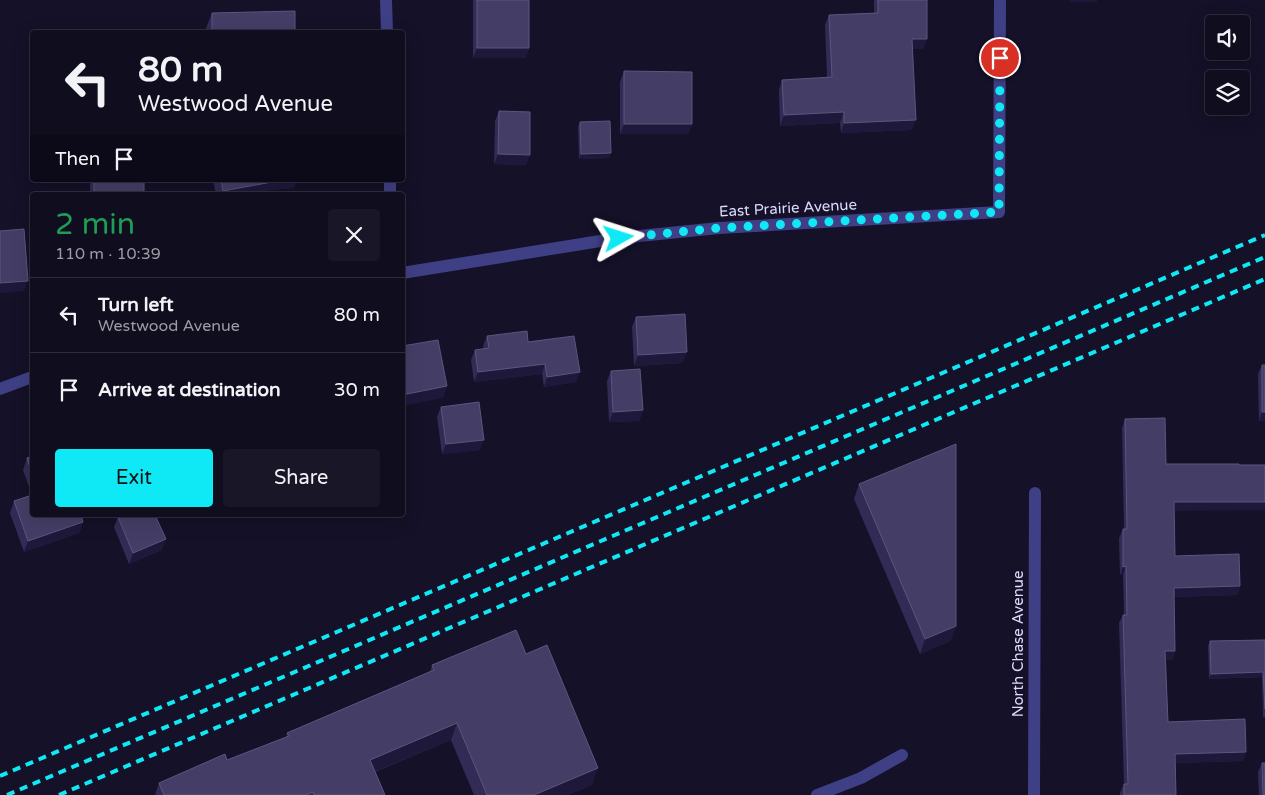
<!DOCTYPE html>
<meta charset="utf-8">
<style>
:root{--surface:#0f0d1e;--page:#181627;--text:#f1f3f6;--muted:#9b9ca4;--line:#2f2d3c;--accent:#0fe9f5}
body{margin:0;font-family:"Varela Round",sans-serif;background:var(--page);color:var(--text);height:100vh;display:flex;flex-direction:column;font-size:19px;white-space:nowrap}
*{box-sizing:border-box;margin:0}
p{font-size:16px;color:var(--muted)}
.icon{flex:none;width:28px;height:28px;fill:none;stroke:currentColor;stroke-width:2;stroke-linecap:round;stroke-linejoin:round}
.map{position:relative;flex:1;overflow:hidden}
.sheet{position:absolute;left:30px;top:192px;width:375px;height:325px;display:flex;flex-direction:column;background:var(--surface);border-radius:5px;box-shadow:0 5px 20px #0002,0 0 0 1px var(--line)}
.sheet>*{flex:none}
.top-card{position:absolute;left:30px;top:30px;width:375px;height:152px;border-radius:5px;box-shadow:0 5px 20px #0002,0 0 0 1px var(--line);background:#0f0d1e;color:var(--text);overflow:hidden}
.fabs{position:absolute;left:1205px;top:15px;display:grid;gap:10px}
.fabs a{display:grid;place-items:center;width:45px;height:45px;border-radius:5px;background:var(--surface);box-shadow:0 5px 20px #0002,0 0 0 1px var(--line);font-size:25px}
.pin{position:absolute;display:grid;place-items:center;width:42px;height:42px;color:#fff;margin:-21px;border:2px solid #fff;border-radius:50%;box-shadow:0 1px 5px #0007}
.me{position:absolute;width:55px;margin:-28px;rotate:84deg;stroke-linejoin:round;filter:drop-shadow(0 0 4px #0008)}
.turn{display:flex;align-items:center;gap:18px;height:105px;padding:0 25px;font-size:22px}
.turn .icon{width:65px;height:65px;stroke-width:2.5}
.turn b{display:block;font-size:35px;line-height:42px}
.then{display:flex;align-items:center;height:48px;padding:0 25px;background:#0003;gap:10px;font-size:19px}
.round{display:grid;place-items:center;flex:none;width:52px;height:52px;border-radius:5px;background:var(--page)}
.overview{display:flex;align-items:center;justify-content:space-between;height:85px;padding:0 25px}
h1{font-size:30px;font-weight:600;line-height:38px;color:#1e9e55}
.button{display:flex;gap:10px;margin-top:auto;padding:10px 25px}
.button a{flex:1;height:58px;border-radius:5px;background:var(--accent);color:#111;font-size:20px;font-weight:600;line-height:58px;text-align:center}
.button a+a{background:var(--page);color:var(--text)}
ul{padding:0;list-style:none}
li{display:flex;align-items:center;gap:15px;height:75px;padding:0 25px;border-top:1px solid var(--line)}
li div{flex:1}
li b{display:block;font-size:19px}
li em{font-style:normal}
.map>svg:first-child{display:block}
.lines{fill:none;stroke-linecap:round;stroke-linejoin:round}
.minor{stroke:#3f3f85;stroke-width:12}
.rail{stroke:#0fe9f5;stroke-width:4;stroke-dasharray:8 6;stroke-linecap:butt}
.wall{fill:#322b55}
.shaded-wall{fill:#1e193b}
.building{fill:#443e67;stroke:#5c567e}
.route{stroke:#0fe9f5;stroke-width:9;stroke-dasharray:0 16.2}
.labels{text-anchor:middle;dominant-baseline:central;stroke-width:4.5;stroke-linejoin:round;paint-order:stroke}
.street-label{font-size:15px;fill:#dcdafd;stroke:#141128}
</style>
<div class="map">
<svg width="1265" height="795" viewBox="0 0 1265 795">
<rect width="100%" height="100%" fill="#141128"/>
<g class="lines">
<!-- minor -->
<path class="minor" d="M386,0l1,32
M390,180v15
M402,273l217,-35 100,-10 280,-16 1,-212
M0,389l32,-12
M817,795l44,-17 41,-23
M1034,795l1,-302"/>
<!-- rail -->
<path class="rail" d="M0,776l1265,-541
M7,795l1258,-538
M59,795l1206,-516"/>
</g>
<!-- wall -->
<path class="wall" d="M473,0h56v48l-4,10h-52z
M874,0h53l-4,49h-11v81l-71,3 -1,-10 -60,3 -1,-36 3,-10 45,-2 -2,-53 4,-10 45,-2z
M212,13l83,19h-89v-4z
M624,71l68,53 -4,10h-68v-52z
M499,111l27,54 -32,-1 1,-43z
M580,122l29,36 -30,1 -1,-32z
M90,180h54v15h-54z
M213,180h84l-3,8 -25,2 -2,5h-51z
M636,317l47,46 -49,3 -2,-39z
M487,336l41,6 48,40 -32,5 -2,-13 -68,8 -3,-22 4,-10 9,-1 -1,-3z
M1262,365l3,56h-6l-1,-47z
M611,371l32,39 -4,11 -30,1 -2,-41z
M441,407l39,43 -38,4 -5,-37z
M1125,419l41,45 8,47 1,45 65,30 -3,9 -63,2 1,54 -3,9h-6l2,62 78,30 -3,9 -68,2 1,32h-56v-2l4,-9 -5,-161 4,-8h1l-1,-40h-3l-1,-37 4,-9h1l-2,-101z
M32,456v59l51,7 -4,11 -55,19 -14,-39 4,-12 18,-6 -9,-25 4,-12z
M859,484l97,142 -6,15 -30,13 -66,-155z
M118,517l44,33 -33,14 -15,-37z
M1265,640v77h-2l-1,-40 -53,2 -1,-33 2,-5z
M526,654l66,131 -24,10h-94l-23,-55 -76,32 10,23h-230l4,-12 68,-23 59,-22 1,-5 143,-61 2,-7z
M1262,763l3,32h-6l-1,-23z"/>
<!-- shaded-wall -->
<path class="shaded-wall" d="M1070,0h27v2h-27z
M912,39h15l-4,10h-15z
M477,48h52l-4,10h-52z
M844,112l-4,11 -60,3 4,-11z
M916,120l-4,10 -71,3 3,-10z
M624,124h68l-4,10h-68z
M611,153l-2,5 -30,1 2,-5z
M498,154l32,1 -4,10 -32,-1z
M269,180h28l-3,8 -25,2 -2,5h-45l1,-4z
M28,281l-4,10 -24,2v-10z
M687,352l-4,11 -49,3 4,-11z
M545,364l-3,10 -68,8 4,-10z
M580,372l-4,10 -32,5 3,-10z
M447,386l-4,12 -41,8v-11z
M643,410l-4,11 -30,1 4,-10z
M1262,412h3v9h-6z
M484,440l-4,10 -38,4 4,-10z
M1174,502h91v8l-94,1z
M83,522l-4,11 -55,19 4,-11z
M166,539l-4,11 -33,14 4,-11z
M1126,566l-3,9h-3l3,-8z
M1240,586l-3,9 -66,2 3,-9z
M956,626l-6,15 -30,13 5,-15z
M1165,651h10l-3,9h-10z
M1263,672l-1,5 -53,2 2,-5z
M457,723l-6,17 -87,36 6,-16z
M1246,752l-3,9 -71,2 3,-9z
M598,768l-6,17 -24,10h-34z"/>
<!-- building -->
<path class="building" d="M477,0h52v48h-52z
M878,0h49v39h-15l4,81 -72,3v-11l-60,3 -2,-35 50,-3 -3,-62 49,-2z
M295,11v21h-83v-19z
M624,71l68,1v52h-68z
M499,111l31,1v43l-32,-1z
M610,121l1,32 -30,1 -1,-32z
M94,180h50v15h-50z
M221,180h50l1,2 -49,9z
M24,229l4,52 -28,2v-52z
M685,314l2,38 -49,3 -2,-38z
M527,331l1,11 46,-6 6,36 -33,5 -2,-13 -67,8 -3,-22 14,-2 -2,-12z
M438,340l9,46 -45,9v-49z
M1262,365h3v47h-3z
M640,369l3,41 -30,2 -2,-41z
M479,402l5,38 -38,4 -5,-37z
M1165,418l1,46h73v1h26v37h-91l1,54 64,-2 1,32 -66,2 1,63h-10l3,71 77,-3 1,33 -71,2 1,41h-52v-11h4l-5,-169h4l-1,-49 -3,1v-38h4l-2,-110z
M956,444v182l-31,13 -66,-155z
M32,456v18l-5,-16z
M32,495v20h49l2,7 -55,19 -14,-40z
M122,515h33l11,24 -33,14 -15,-36z
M516,630l10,24 21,-9 51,123 -64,27h-47l-30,-72 -87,37 15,35h-71l-1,-3 -8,3h-141l-5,-12 66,-29 2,6 62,-24 -2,-3 147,-63 -2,-5z
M1265,640v69l-2,-37 -52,2 -1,-33z
M1262,763h3v32h-2z"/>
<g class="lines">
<!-- route -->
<path class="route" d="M619,238l100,-10 280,-16 1,-154"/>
</g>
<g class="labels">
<!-- street labels -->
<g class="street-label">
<text transform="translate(788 208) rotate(-3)">East Prairie Avenue</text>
<text transform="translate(1018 644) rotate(-90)">North Chase Avenue</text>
</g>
</g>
</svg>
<div class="fabs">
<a><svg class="icon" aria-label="sound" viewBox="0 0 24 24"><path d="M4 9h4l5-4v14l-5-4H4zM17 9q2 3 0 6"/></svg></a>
<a><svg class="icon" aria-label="layers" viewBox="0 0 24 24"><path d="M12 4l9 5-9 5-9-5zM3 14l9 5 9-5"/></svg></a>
</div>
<div class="pin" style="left:1000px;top:58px;background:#d93025"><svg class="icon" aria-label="arrive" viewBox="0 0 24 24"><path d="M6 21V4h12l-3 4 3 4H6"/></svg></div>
<svg class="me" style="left:619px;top:238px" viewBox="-20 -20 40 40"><path d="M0-17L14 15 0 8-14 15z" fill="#0fe9f5" stroke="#fff" stroke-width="4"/></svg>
<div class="top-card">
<div class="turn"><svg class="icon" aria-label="left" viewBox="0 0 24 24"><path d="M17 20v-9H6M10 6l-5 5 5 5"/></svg><div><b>80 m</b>Westwood Avenue</div></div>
<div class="then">Then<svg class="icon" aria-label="arrive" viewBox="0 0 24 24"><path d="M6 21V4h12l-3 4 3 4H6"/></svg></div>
</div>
<section class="sheet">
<div class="overview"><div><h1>2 min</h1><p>110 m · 10:39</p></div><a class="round"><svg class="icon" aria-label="close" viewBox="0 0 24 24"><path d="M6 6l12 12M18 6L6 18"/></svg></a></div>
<ul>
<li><svg class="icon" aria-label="left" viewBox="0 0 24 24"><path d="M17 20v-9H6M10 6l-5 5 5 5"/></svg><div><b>Turn left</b><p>Westwood Avenue</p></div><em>80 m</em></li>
<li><svg class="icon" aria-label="arrive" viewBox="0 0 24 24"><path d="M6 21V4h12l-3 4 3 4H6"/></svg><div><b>Arrive at destination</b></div><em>30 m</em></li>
</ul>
<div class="button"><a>Exit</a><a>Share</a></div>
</section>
</div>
